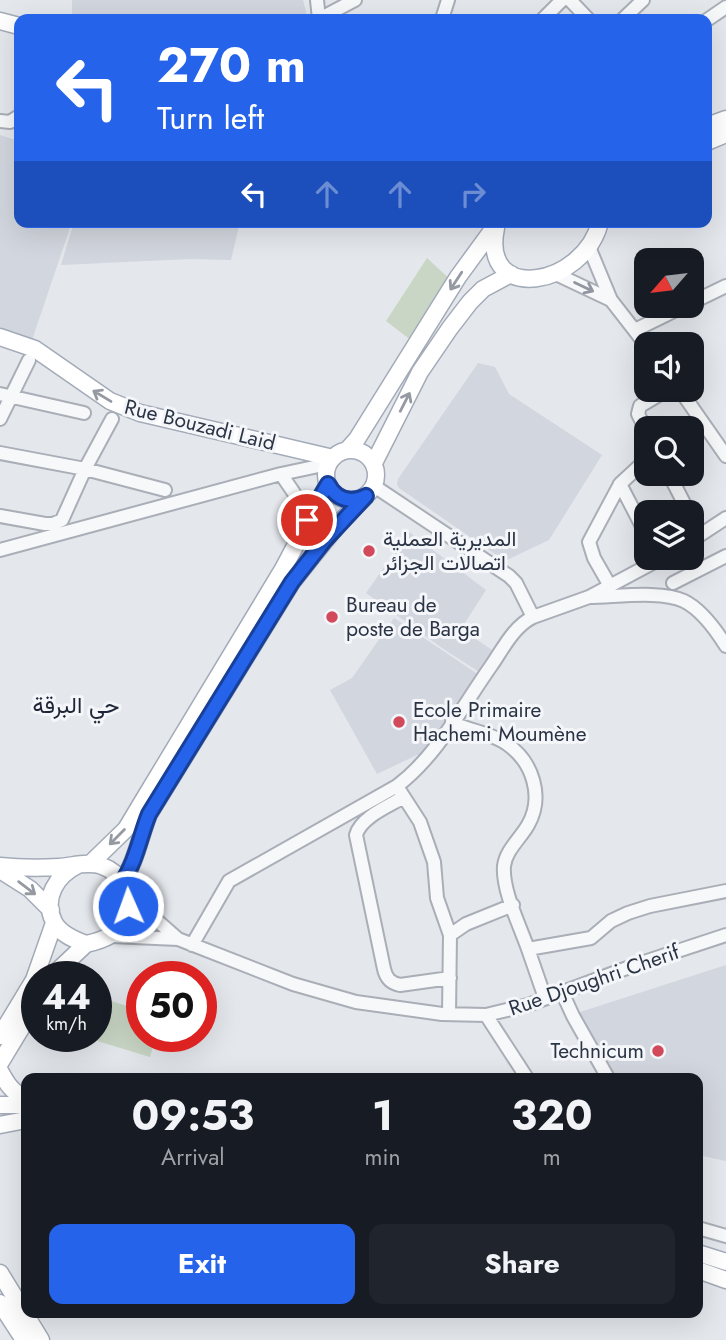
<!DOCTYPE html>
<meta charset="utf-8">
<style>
:root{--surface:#171b24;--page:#20242c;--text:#f1f3f6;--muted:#9ea1a6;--accent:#2563eb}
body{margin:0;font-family:Jost,Vazirmatn,sans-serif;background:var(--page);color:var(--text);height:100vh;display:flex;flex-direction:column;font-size:26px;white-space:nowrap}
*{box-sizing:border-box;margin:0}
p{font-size:23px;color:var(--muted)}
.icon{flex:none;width:38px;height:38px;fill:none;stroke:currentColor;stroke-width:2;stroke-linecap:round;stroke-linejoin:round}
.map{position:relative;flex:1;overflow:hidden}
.details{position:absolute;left:21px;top:1073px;width:682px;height:245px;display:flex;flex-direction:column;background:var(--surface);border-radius:14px;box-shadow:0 7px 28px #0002}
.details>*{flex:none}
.guide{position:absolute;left:14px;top:14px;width:698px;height:214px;border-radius:14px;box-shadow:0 7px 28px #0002;background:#2563eb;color:#fff;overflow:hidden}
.needle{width:46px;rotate:242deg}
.tools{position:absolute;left:634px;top:248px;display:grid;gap:14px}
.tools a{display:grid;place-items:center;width:70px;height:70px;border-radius:14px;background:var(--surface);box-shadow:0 7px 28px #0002;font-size:35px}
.speed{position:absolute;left:21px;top:961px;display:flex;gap:14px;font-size:35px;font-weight:700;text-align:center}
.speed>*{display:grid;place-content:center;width:91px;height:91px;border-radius:50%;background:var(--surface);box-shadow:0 7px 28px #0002;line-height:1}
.speed small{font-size:18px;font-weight:400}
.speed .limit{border:10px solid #d22;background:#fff;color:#111}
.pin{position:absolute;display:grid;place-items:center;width:60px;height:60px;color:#fff;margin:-30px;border:4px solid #fff;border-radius:50%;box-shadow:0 2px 7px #0007}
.me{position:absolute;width:77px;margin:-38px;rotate:358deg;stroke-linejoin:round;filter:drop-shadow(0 0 5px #0008)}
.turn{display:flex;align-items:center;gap:24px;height:147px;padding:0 28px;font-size:32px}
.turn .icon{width:91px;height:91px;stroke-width:2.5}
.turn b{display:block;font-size:49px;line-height:60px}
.lanes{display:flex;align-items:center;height:66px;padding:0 28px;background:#0003;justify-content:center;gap:35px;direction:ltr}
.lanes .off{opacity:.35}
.eta{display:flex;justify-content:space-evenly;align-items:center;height:119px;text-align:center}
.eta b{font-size:42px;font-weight:700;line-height:49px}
.primary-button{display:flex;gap:14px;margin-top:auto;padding:14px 28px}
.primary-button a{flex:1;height:80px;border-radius:14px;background:var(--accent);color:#fff;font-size:28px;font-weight:700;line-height:80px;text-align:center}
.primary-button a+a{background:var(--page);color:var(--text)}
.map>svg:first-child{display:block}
.built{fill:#d2d6de}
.green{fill:#c9d6c5}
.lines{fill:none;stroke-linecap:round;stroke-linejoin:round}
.minor-casing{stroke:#a9aeb7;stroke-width:16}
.major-casing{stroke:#a3abb8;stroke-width:19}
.minor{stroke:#f7f8fa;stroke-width:12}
.major{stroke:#fff;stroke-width:16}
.oneway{stroke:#959aa2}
.oneway2{stroke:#9196a0}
.route-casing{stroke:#184099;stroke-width:18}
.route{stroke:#2563eb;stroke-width:12}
.poi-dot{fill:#d1495b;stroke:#f4f6f9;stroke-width:2.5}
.labels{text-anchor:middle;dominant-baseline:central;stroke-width:6;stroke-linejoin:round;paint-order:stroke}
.street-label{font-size:21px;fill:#2b3445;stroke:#f4f6f9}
.poi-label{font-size:21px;fill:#2b3445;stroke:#f4f6f9;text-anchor:start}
.neighbourhood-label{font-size:23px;fill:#1d2536;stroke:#f4f6f9}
</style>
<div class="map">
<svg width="726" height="1340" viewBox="0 0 726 1340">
<rect width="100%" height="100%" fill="#e4e7ec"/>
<!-- built -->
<path class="built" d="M72,0h231l5,19h-236z
M0,135l19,6v81h53l-41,121 -31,-10z
M74,222h166l-9,38 -41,-1 -129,6z
M478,363l17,4 14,27 93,61 -53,85 -44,21 -106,-73 -2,-4 1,-5z
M409,532l77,58 -25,39 37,25 -14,21 -39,-25 -79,-57z
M394,618l88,59 -53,77 -12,1 -40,19 -47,-84 22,-12z
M726,965v196l-28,-6v-77h-93l-28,-65z"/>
<!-- green -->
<path class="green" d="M427,258l27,25 -38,61 -30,-23z
M96,996l46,15v25h14l-6,21 -69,-21h15z"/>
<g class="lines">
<defs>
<path id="minor" d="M317,0l2,19
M570,0l18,19
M319,19l36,-19
M442,19l6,-19
M543,19l19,-19
M623,19l20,-19
M707,20l19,-13
M0,121l10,1 9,-6
M589,247l22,53 35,45
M556,274l55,26
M691,303l35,-17
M635,330l49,-24
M680,390l46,66
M0,394l84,19
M0,419l29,-59
M646,430l-8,-16 2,-8 27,-16
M0,453l85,16 80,21
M646,460l-26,24 26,50
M281,474l13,19 13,27
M669,474l20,39
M0,516l45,8h8l9,-4 23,-51 27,-50
M691,541l35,-23
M0,550l281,-76 47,-10
M673,583l53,-27
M610,586l-16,-28 -5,-16 31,-58
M589,597c26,0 72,-7 95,4 18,9 32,29 42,45
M533,617l56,-20 73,-39
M452,722c17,9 40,11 55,22 26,18 37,53 21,81 -8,14 -22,25 -24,41 -2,24 16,60 24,83
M400,791l20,31 14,40 3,36 13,37 -1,79
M404,797c-15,9 -43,20 -48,38l28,134c2,9 6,14 16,16l50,-7
M128,895l50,44 115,45 63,18 86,12 44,1 42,-10 107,-40 91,-30
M450,935l16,-11 47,-19
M111,936l67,3
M192,945l37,-64 168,-95c40,-30 65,-79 94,-120 12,-17 22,-39 42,-49l-17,-34 -7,-7 -135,-90
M562,992l11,24 35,62
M545,998l-17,-49 63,-11 20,-17 17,-8 22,-7 76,-15
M486,1015l41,63
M698,1228l28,8"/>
<path id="major" d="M0,21l19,5
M707,126l19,-7
M707,142l19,-8
M496,228c-16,77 88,59 104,-6
M0,337l35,12 75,52 30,12 193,45
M348,449l9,-10 101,-162 38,-52
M326 475a25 25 0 1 1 50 0a25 25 0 1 1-50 0Z
M374,463l46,-91 30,-44 20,-26 13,-13 28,-15
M90,864l36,-35 15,-25 142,-235 45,-85
M0,866c20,2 39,2 59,1 14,-1 30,-6 43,-1 20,7 30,28 25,48 -6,19 -22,26 -41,30 -11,-4 -26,-10 -32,-22 -12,-24 3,-47 24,-57
M0,870l30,19 21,21
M122,882c14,-20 18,-46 27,-68l143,-232 47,-59 27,-27
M52,976l34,-32
M0,1036l34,-56 20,-57
M0,1063l37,-61
M0,1071c7,13 12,21 26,28
M0,1105h26
M0,1125l26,-5
M698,1253l28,9
M698,1270l28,10
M0,1273l41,67
M0,1303l24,37"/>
</defs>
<!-- minor casing -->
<use href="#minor" class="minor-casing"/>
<!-- major casing -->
<use href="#major" class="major-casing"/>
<!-- minor -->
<use href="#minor" class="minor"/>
<!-- major -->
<use href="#major" class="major"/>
</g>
<!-- one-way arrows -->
<defs><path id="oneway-shaft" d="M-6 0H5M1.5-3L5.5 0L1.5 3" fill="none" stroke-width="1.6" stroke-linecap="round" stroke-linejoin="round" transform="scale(1.75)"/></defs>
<g class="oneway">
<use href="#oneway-shaft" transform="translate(456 281) rotate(123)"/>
<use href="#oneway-shaft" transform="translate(102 396) rotate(-149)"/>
<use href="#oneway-shaft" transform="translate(405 402) rotate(-63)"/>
<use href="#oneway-shaft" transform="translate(117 837) rotate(135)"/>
<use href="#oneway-shaft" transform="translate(27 888) rotate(37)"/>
</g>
<use class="oneway2" href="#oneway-shaft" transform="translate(584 287) rotate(26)"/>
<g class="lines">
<defs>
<path id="route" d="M128,906v-11l-6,-13c14,-20 18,-46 27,-68l143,-232 33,-42 41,-44c-16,8 -30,3 -38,-12l-21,36"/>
</defs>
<!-- route casing -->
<use href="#route" class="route-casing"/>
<!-- route -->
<use href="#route" class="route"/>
</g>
<!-- markers -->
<g class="poi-dot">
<circle cx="369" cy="551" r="7"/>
<circle cx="332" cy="617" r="7"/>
<circle cx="399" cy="722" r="7"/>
<circle cx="658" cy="1051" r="7"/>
</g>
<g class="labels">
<!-- street labels -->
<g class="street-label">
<text transform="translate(200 425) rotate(14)">Rue Bouzadi Laid</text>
<text transform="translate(594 980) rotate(-19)">Rue Djoughri Cherif</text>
</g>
<!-- poi labels -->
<g class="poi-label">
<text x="383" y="539">المديرية العملية<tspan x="383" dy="24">اتصالات الجزائر</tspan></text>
<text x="346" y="605">Bureau de<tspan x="346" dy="24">poste de Barga</tspan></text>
<text x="413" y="710">Ecole Primaire<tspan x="413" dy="24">Hachemi Moumène</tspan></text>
<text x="644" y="1051" text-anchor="end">Technicum</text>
</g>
<!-- neighbourhood labels -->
<g class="neighbourhood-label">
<text x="76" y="705">حي البرقة</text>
</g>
</g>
</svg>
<div class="tools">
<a><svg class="needle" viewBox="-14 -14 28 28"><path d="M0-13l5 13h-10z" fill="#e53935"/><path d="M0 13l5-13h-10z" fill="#9ea1a6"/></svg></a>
<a><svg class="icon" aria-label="sound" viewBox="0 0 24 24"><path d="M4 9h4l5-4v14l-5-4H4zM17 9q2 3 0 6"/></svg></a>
<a><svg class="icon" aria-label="search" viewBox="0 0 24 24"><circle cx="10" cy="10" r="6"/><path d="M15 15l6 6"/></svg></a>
<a><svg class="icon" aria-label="layers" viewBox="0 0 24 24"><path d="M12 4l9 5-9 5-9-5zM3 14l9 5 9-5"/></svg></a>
</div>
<div class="speed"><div>44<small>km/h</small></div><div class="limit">50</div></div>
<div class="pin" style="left:307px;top:520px;background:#d93025"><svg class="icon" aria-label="arrive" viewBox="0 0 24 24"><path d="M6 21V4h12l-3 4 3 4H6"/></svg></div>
<svg class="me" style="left:128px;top:906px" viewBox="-20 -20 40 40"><circle r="17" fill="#2563eb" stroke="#fff" stroke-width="3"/><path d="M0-11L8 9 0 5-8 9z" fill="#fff"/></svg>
<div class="guide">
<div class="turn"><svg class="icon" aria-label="left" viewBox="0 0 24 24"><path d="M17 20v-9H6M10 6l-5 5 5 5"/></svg><div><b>270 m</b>Turn left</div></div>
<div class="lanes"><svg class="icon" aria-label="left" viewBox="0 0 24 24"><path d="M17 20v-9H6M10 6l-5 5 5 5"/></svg><svg class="icon off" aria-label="ahead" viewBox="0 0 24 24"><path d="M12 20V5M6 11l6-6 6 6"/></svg><svg class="icon off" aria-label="ahead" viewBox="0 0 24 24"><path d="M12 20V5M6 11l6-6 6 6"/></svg><svg class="icon off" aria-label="right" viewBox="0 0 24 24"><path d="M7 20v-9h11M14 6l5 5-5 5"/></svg></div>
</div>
<section class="details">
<div class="eta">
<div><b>09:53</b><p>Arrival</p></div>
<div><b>1</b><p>min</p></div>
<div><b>320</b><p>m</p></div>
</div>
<div class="primary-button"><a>Exit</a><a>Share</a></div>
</section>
</div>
